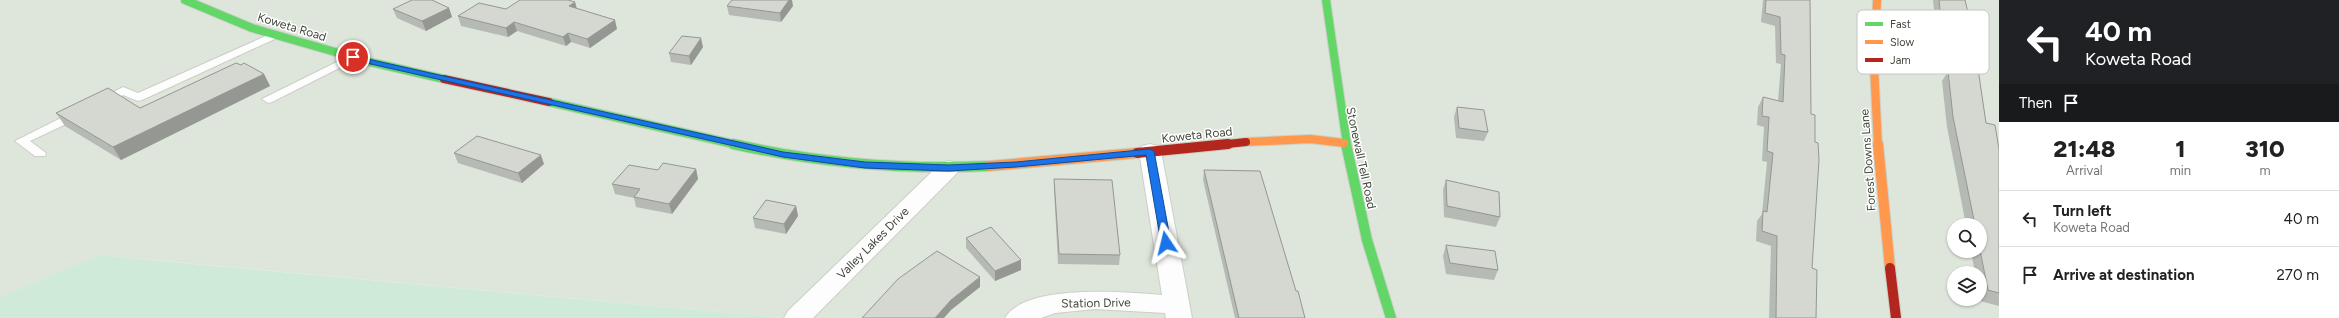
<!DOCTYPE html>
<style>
:root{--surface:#fff;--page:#f6f6f6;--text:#222;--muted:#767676;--line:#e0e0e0}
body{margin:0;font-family:Figtree,sans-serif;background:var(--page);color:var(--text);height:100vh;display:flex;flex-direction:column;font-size:15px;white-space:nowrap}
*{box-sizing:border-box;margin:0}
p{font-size:13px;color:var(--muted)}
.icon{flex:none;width:22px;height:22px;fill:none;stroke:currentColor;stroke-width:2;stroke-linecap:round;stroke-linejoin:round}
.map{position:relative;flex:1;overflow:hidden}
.sheet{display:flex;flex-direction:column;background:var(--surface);width:340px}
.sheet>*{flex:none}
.hud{background:#202124;color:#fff;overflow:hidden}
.buttons{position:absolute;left:1947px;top:218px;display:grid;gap:8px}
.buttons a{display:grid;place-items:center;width:40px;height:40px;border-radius:50%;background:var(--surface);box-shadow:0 1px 3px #0004;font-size:20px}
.pin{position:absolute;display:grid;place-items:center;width:34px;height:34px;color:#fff;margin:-17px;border:2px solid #fff;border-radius:50%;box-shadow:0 1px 4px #0007}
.me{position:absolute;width:44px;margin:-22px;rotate:350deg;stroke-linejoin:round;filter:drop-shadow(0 0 3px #0008)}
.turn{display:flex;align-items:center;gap:14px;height:84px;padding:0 20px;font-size:18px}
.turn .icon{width:52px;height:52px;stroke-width:2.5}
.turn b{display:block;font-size:28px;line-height:34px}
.then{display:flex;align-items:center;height:38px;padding:0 20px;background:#0003;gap:8px;font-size:15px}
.eta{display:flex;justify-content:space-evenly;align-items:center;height:68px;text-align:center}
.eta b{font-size:24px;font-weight:800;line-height:28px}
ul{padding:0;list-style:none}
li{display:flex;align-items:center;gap:12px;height:56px;padding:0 20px;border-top:1px solid var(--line)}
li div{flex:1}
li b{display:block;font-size:15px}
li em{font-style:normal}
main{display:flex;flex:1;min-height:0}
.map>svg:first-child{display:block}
.residential{fill:#dee5da;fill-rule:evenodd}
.green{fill:#cfead6}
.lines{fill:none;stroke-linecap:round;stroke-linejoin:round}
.lane-casing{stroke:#cccfc9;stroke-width:2}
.street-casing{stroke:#cccfc9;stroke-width:2}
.fast-far1-casing{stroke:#cad1c5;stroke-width:10}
.fast-casing{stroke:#cad1c5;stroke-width:12}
.slow-far1-casing{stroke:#cad1c5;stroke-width:10}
.slow-casing{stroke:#cad1c5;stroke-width:12}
.jam-far1-casing{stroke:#cad1c5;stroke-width:10}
.jam-casing{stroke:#cad1c5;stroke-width:12}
.lane{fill:#fcfdfc;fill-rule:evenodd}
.street{fill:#fcfdfc;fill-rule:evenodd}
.fast-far1{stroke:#63d668;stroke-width:8}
.fast{stroke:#63d668;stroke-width:10}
.slow-far1{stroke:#ff974d;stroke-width:8}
.slow{stroke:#ff974d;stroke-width:10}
.jam-far1{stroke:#b3261e;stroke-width:8}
.jam{stroke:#b3261e;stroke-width:10}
.wall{fill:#b6bab4}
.shaded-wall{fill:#949792}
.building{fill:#d4d8d1;stroke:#949792}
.route{fill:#1a73e8;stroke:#114b97}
.labels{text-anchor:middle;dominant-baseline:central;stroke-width:3;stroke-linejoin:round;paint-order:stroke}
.street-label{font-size:12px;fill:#3f4638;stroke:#fff}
.key{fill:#fff;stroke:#c5c8c3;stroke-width:1}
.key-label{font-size:11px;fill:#3f4638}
</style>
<main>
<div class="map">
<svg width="1999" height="318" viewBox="0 0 1999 318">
<rect width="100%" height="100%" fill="#eef1eb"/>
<!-- residential -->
<path class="residential" d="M0,0h1999v318h-1214l-686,-63 -99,42zM1954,225h26v26h-26zM1954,273h26v26h-26z"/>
<!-- green -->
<path class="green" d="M99,255l94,9 592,54h-785v-21z"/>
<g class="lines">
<defs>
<path id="lane" d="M275,32l4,1 2,2 -2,2 -137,63 -4,1 -15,-6 -22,11 -6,-4 28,-15 15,6z
M353,54l4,1 2,2 -2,2 -85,43 -4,1 -6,-4z
M77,110l4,1 2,3 -2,3 -51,24 16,12 -1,3h-10l-20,-15z"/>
<path id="street" d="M1150,144l8,2 3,5 31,167h-26l-1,-5 -70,-4 -40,4 -14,5h-36c20,-35 122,-26 157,-23l-23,-144 3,-5z
M949,161l8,2 3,5 -3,5 -144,145h-29l4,-7 153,-148z"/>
<path id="fast-far1" d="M185,0l67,28 118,34 74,17
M1326,0l21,145
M549,102l189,43"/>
<path id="fast" d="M733,144c85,19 170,26 256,22
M1346,144l21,96 24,78"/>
<path id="slow-far1" d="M1877,0l-3,67 4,78
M1246,142l64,-3 34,4"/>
<path id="slow" d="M1878,144l12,124
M989,166l148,-13"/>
<path id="jam-far1" d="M444,79l105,23
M1218,145l28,-3"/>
<path id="jam" d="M1137,153l91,-9
M1890,268l6,50"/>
</defs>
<!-- lane casing -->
<use href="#lane" class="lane-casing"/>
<!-- street casing -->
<use href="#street" class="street-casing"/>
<!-- fast-far1 casing -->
<use href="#fast-far1" class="fast-far1-casing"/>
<!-- fast casing -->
<use href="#fast" class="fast-casing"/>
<!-- slow-far1 casing -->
<use href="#slow-far1" class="slow-far1-casing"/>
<!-- slow casing -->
<use href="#slow" class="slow-casing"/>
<!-- jam-far1 casing -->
<use href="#jam-far1" class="jam-far1-casing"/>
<!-- jam casing -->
<use href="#jam" class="jam-casing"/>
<!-- lane -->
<use href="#lane" class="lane"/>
<!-- street -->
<use href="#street" class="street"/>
<!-- fast-far1 -->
<use href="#fast-far1" class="fast-far1"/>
<!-- fast -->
<use href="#fast" class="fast"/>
<!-- slow-far1 -->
<use href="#slow-far1" class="slow-far1"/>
<!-- slow -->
<use href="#slow" class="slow"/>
<!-- jam-far1 -->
<use href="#jam-far1" class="jam-far1"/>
<!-- jam -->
<use href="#jam" class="jam"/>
</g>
<!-- wall -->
<path class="wall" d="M1763,0h47l2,268 4,50h-47l2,-72 -15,-5 1,-20 5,-7 5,-52 -5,-1 2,-34 -7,-2 1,-18 5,-10 15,4 3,-37 -5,-1 -1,-37 -14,-4z
M1933,0h32l5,21 14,42 -6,9 8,51 13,26v157l-19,-5v-28h-5l-4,-22h9v-26h-14l-19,-98 -5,-46 5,-8 -7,-34h-3z
M575,2l2,6 40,21 -27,19 -19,-6 -5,4 -49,-15 -9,6 -47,-11 -3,-10 48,-7z
M727,6h66l-12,16 -52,-7z
M449,8l3,9 -26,14 -29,-13 -4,-9z
M703,47l-12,18 -20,-3 -2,-9z
M264,74l6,12 -149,74 -56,-34 -9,-13 84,-5z
M1457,107l31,25 -4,9 -28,-3 -2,-21z
M454,153l90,11 -22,19 -64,-20z
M696,169l2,10 -26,35 -36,-7 -2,-9 -19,-4 -3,-10 46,-14z
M1204,170l92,121 9,27h-70l-32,-138z
M1054,179l66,76 -1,10 -61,-1 -4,-75z
M1446,180l54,37 -4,10 -52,-10 -1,-27z
M796,206l2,10 -12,18 -31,-6 -2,-10z
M966,238l55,32 -26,11 -29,-33z
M1446,245l52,25 -4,10 -48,-6 -3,-18z"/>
<!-- shaded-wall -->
<path class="shaded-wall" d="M789,0h3l1,6 -12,16 -1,-9z
M575,2l2,9 -8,-5z
M449,8l3,9 -26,14 -4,-10z
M615,20l2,9 -27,19 -3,-9z
M514,22l3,9 -9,6 -2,-9z
M568,33l3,9 -5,4 -3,-9z
M701,38l2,9 -12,18 -2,-9z
M264,74l6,12 -149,74 -8,-13z
M541,155l3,9 -22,19 -4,-10z
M696,169l2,10 -26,35 -3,-10z
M796,206l2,10 -12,18 -2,-10z
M1021,260v10l-26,11v-10z
M980,277v10l-29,23 -7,8h-9l16,-18z"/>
<!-- building -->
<path class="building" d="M412,0h20l17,8 -27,13 -29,-12z
M520,0h48l7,2 -6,4 46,14 -28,19 -19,-6 -5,4 -49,-15 -8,6 -48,-12 21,-13 27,6z
M732,0h57l-9,13 -53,-7z
M1766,0h44l1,114 4,1v27l3,1 1,17 -7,108 5,2 -1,48h-40l1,-82 -15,-5 1,-20 4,1 6,-59 -6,-2 2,-34 -7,-1 1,-19 20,5 2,-47 -4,-1 -1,-37 -15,-4z
M1939,0h26l5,21 7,5 7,37 -7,-1 9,61 9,2 4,24v144l-11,-3 -8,-40v-25h-5l-22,-108 -5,-46 7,2 -9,-43 -4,-1z
M682,36l19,2 -12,18 -20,-3z
M236,63l5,2 3,-2 20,11 -151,73 -57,-34 52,-25 32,20z
M1457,107l27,3 4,22 -29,-4z
M477,136l64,19 -23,18 -64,-20z
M663,163l33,6 -27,35 -35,-7 6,-8 -28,-5 17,-19 29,5z
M1204,170l56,1 36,120h2l7,27h-66z
M1054,179l58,1 8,75 -61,-1z
M1446,180l53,12 1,25 -53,-11z
M766,200l30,6 -12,18 -31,-6z
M991,227l30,33 -26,11 -29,-33z
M1446,245l49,6 3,19 -48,-7z
M937,251l43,26 -29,23 -16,18h-73l36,-39z"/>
<!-- route -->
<path class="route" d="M350,55l433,97 82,10 84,3 67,-3 134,-13 4,2 17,92 -5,4 -5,-4 -15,-88 -130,12 -67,4 -84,-3 -82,-11 -430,-97 -4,-3z"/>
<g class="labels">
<!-- street labels -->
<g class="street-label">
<text transform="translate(292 27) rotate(17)">Koweta Road</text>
<text transform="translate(1197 135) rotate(-6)">Koweta Road</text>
<text transform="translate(1361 158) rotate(78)">Stonewall Tell Road</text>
<text transform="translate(1868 160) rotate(-94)">Forest Downs Lane</text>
<text transform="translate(873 243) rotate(-45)">Valley Lakes Drive</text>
<text transform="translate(1096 303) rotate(-1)">Station Drive</text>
</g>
</g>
<!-- legend -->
<rect x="1857" y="10" width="132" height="64" rx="6" class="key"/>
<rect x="1865" y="22" width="18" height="4" fill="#63d668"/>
<rect x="1865" y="40" width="18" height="4" fill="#ff974d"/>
<rect x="1865" y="58" width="18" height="4" fill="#b3261e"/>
<g class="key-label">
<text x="1890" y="28">Fast</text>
<text x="1890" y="46">Slow</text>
<text x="1890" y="64">Jam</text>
</g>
</svg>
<div class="buttons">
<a><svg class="icon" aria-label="search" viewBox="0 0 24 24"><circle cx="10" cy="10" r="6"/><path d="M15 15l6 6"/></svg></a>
<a><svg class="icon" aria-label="layers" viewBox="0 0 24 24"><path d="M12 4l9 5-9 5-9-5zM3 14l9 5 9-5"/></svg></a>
</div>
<div class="pin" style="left:353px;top:57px;background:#d93025"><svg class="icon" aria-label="arrive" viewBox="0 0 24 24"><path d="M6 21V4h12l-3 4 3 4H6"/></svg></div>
<svg class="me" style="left:1166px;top:243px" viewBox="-20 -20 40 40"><path d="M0-17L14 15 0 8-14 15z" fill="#1a73e8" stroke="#fff" stroke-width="4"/></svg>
</div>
<section class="sheet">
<div class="hud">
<div class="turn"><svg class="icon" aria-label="left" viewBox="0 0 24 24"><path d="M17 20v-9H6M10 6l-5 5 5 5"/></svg><div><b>40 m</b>Koweta Road</div></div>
<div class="then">Then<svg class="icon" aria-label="arrive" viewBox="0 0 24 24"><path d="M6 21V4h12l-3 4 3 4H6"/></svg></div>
</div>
<div class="eta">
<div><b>21:48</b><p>Arrival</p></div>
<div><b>1</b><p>min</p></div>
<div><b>310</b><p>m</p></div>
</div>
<ul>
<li><svg class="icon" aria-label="left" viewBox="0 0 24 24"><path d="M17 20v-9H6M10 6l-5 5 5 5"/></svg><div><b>Turn left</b><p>Koweta Road</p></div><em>40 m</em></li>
<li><svg class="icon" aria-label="arrive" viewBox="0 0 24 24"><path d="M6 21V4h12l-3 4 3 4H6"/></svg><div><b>Arrive at destination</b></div><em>270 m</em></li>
</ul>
</section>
</main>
